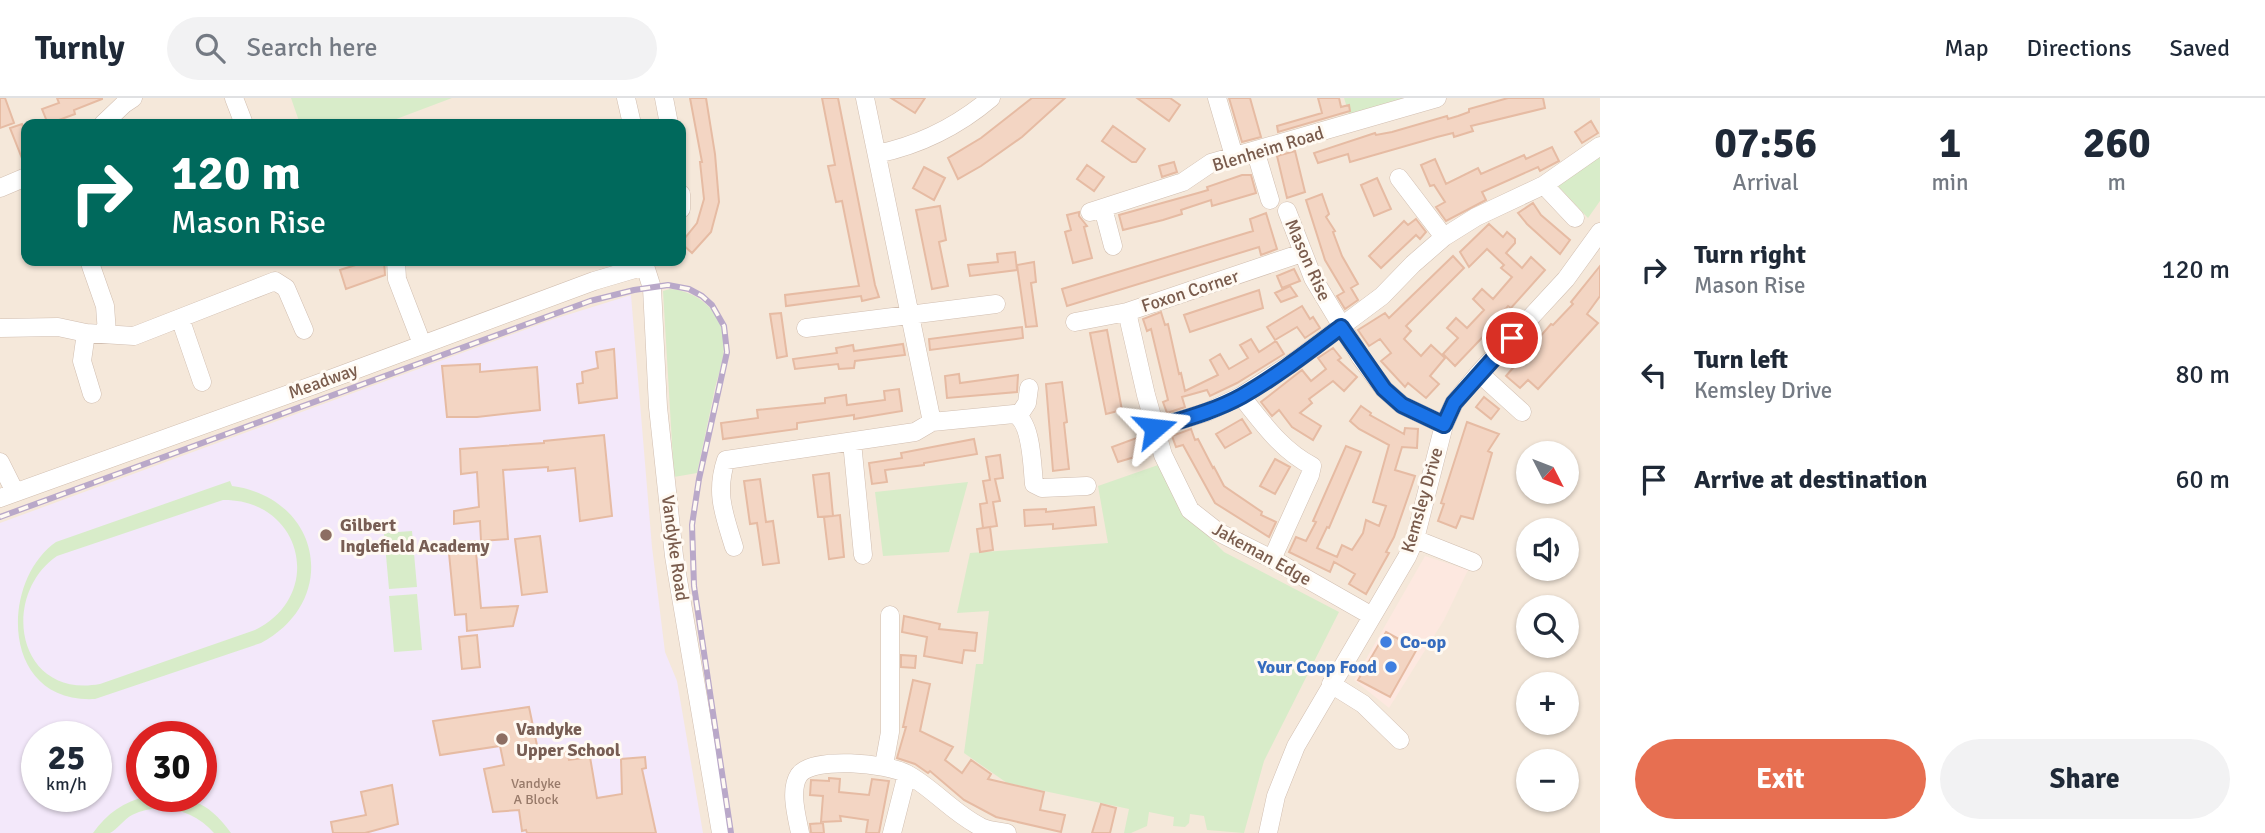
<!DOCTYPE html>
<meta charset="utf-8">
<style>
:root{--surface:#fff;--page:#f2f2f3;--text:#1f2937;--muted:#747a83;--line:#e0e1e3;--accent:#e76f51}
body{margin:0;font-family:Signika,sans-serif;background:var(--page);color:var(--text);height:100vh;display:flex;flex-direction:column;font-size:26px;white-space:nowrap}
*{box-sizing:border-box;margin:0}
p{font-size:23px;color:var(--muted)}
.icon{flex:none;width:38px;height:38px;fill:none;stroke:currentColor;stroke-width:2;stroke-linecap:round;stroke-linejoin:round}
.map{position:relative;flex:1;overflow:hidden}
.panel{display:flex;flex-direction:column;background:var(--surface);width:665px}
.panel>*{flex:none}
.guide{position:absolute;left:21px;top:21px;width:665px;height:147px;border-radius:14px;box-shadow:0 2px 5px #0004;background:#00695c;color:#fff;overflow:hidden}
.needle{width:46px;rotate:132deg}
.tools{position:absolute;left:1516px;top:343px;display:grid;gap:14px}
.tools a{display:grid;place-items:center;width:63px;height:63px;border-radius:50%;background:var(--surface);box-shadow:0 2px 5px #0004;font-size:35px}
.speed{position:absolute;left:21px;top:623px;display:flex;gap:14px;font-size:35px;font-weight:700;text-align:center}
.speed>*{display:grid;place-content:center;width:91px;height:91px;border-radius:50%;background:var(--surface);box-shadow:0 2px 5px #0004;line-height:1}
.speed small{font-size:18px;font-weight:400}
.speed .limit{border:10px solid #d22;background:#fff;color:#111}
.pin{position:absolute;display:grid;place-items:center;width:60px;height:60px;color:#fff;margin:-30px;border:4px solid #fff;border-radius:50%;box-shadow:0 2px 7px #0007}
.me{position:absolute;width:77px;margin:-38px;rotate:73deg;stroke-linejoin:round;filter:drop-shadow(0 0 5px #0008)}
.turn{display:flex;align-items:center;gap:24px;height:147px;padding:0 35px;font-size:32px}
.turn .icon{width:91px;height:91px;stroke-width:2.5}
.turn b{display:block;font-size:49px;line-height:60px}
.eta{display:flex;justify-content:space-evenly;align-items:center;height:119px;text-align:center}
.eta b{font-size:42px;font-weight:700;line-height:49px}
.cta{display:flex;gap:14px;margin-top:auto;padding:14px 35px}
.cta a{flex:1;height:80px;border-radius:42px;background:var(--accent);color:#fff;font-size:28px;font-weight:700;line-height:80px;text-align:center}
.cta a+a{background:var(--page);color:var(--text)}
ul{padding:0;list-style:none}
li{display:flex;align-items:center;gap:21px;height:105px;padding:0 35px}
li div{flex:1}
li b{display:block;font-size:26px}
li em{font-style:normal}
header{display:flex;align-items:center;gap:42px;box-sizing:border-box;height:98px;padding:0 35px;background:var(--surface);border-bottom:2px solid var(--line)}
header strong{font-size:33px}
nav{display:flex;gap:38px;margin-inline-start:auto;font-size:24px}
.search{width:490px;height:63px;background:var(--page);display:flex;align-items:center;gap:18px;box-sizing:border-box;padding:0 24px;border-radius:38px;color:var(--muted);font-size:26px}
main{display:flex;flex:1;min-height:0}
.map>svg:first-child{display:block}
.residential{fill:#f5e8da;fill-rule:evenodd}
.commercial{fill:#fde8e0}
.education{fill:#f3e8fa;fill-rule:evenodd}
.green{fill:#d8ecc9;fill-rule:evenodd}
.building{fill:#f3d5c3;stroke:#e6bba3;stroke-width:2}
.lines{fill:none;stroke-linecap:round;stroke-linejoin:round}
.minor-casing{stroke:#d1beb0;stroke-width:19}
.minor{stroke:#fff;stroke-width:18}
.rail-casing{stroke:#b9a8c9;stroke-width:6}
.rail{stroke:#fffaf3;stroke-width:3.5;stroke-dasharray:10;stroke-linecap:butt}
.route-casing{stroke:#114b97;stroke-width:18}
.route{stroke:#1a73e8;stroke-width:12}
.education-dot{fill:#8d6e63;stroke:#fffaf3;stroke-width:2.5}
.shop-dot{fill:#3f7fe0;stroke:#fffaf3;stroke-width:2.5}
.labels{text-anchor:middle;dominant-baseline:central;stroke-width:6;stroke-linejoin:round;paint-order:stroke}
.number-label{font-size:14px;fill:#987a6a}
.street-label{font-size:18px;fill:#7a5c4d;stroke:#fffaf3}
.education-label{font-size:18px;font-weight:bold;fill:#785e54;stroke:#fffaf3;text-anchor:start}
.shop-label{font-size:18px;font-weight:bold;fill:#366cbe;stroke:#fffaf3;text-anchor:start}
</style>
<header>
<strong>Turnly</strong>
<div class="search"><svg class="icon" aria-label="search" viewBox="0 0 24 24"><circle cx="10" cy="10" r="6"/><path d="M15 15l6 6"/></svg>Search here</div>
<nav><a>Map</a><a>Directions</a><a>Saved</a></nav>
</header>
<main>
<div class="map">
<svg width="1600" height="735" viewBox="0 0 1600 735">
<rect width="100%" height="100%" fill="#fdf6ec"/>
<!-- residential -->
<path class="residential" d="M0,0h1600v735h-1600zM26,26h655v137h-655zM1528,355h38v39h-38zM1528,432h38v39h-38zM1528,509h38v39h-38zM1528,586h38v39h-38zM37,639h59v59h-59zM142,639h59v59h-59zM1528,663h38v39h-38z"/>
<!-- commercial -->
<path class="commercial" d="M1425,458l43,14 -24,50 -55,88 -35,-28z"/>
<!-- education -->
<path class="education" d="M631,197l21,252 13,105 12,29 26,152h-703v-310l554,-204zM37,639h59v59h-59zM142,639h59v59h-59z"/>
<!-- green -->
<path class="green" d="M291,0h161l-61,23v3h-91z
M1344,0h60l-55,16z
M1600,57v46l-12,17 -30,-32z
M670,191c27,2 52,22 54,51 1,16 -5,33 -9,48 -6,29 -12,57 -18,85l-23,4 -11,-186z
M1161,366l23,48 40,40 115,60 -75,149 -20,72 -37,-3 -3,-14 -14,-2 -1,9 -4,4 -12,-1 1,-9 -25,-5 -2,14 -16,7h-7l5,-24 -122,-26 -43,-30 12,-89h7l6,-53 -32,2 13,-60 138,-10 -10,-57z
M230,383l2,5c89,12 109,114 29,157l-166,56c-95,5 -95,-118 -39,-157zM223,402c79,-1 103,95 32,130l-155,54c-84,15 -100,-89 -43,-128z
M968,384l-19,70 -66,4 -8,-64z
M412,433l5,56 -28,2 -5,-56z
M417,496l5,56 -28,2 -5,-56z
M147,698c39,0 60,3 84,37h-17c-20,-23 -54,-32 -82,-18 -8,4 -14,14 -22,18 -3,0 -13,0 -17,0 14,-20 31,-31 54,-37z"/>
<!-- building -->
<path class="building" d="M0,0h5l9,25 -14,5z
M57,0h45v1l-28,11 1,4 -27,10 -6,-15 17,-6z
M690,0h16l9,56 4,48 -8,30 -19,21 -11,-10 16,-20 7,-24 -4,-37h2z
M822,0h16l37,187 4,12 -17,4 -1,-5 -75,10 -1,-11 74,-9 -17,-85 -6,1 -8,-36 7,-1z
M891,0h34l-10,15z
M1032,0h33l-43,39 -41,29 -23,13 -10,-21 33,-20z
M1137,0h33l10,7 -11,16z
M1229,0h21l11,39 -19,5z
M1318,0h21l2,9 8,-2 1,6 -72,21 -1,-6 45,-13z
M1508,0h35l2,10 -74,18 2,5 -19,6 -1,-4 -16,4 -87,25 -2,-8 -30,9 -4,-10 61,-20 1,2 16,-3 55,-16 1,3 10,-3 11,-4v-3z
M1591,23l7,12 -16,10 -7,-11z
M22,26l4,12 -1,30 -15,-38z
M1113,28l32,23 -9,13h-4l-30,-21z
M1552,49l7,14 -19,10 -2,-4 -56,25 4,8 -40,21 -10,-14 9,-5 -11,-17 -4,1 -9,-21 14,-6 11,25 32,-16 3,6 43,-19 2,4z
M1295,53l10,41 -18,6 -10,-42z
M1174,64l3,10 -15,5 -3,-11z
M1087,67l17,12 -10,14 -17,-12z
M924,69l21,11 -11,22 -21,-12z
M1242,77h9l5,18 -44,13 -1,-6 -30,10 1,4 -19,6 -40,10 -4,-15 79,-22 10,-3 -1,-3z
M1377,80l14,31 -17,7 -13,-31z
M1322,96l7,20 -3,3 9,14 -2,1 9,24 16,28 -7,4 7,12 -13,9 -8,-13 7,-4 -19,-32 -19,-60z
M1533,105l8,12 29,25 -10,14 -33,-30 -9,-11z
M940,108l6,34 -7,2 9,44 -16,3 -16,-79z
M1079,114v4l8,10 -3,1 8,31 -19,5 -8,-31 6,-2 -4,-15z
M1266,115l11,36 -16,6 -2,-8 -192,59 -5,-17 191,-58 -3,-12z
M1416,121l10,13 -6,7 -4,-4 -35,33 -12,-12 35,-35 4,4z
M1489,126l14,13 4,-5 8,7v4l-9,10 16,15 9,-11 14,13 -34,38 -3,-2 -12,14 2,1 -43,45 -12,-12 15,-16 -11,-10 9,-10 11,10 17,-18 -11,-11 9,-10 11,10 19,-22 -11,-9 3,-3 -17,-16 -18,18 -9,-15z
M1015,154l2,18 -47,6 -2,-11 30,-3 -1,-8z
M1453,158l11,12 -58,58 5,5 -7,8 17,17 10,-11 14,13 -15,18 9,8 -13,14 -18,-15 -3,4 -24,-26 10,-8 -11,-14 -11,7 -11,-16 27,-17 4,5z
M368,163h16l1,14 -39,14 -6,-19z
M1034,164l2,20 -5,1 6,43 -11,1 -9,-62z
M1600,168v30l-13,18 11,9 -60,66 -10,-9 -8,8 -14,-12 45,-52 2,1 20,-21 -2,-2z
M1294,171l6,12 -18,7 -5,-12z
M1290,188l7,10 -16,6 -6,-9z
M1259,192l4,18 -73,24 -6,-17z
M1302,208l8,13 3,-2 7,11 -15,10 -8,-11 -22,13 -8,-13z
M1161,214l4,13 3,-1 11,50 2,-1 4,18 33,-16 -8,-15 10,-6 9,15 19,-11 -8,-13 11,-6 8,13 17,-11 8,13 -47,29 -27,13 -3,-6 -25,7 3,10 -18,6 -4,-11 5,-2 -17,-71 -4,2 -4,-12z
M781,215l6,43 -10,2 -7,-44z
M1022,229l1,11 -93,12 -1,-11z
M1107,232l15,80 -16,4 -16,-81z
M903,246l2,11 -50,6 -1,7 -15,1 -1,-5 -43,5 -2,-10 44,-6 -1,-5 17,-3 1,6z
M1333,250l8,10 -3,2 19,17 -13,14 -11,-10 -24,18 3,4 -12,10 21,13 -8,14 -21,-13 -13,-17 -7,6 -11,-14 41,-32 9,11 15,-12 -8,-11z
M614,251l3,49 -38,5 -2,-19 6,-1 -1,-11 16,-4 -2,-16z
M480,266v8l57,-5 3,43 -63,7h-30l-5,-51z
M959,276l1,9 58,-8 -1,17 -70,6 -2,-22z
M1062,284l5,40 -3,1 5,46 -16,2 -7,-87z
M899,291l3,22 -48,8v-4l-57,8v6l-74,10 -2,-16 37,-5 -1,-8 68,-7v-5l21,-3 1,10 38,-5 -1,-9z
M1484,299l15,12 -8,10 -15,-12z
M1361,308l10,7 -1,2 34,19 1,-6 13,1 -1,19 -15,-1 -7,23 20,6 -4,12 -17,49 -8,15 3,1 -23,41 -17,-10 6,-10 -21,-12 -4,10 -41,-20 7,-15 10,4 10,-19 -3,-1 33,-75 15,6 -32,76 -2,-1 -10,21 20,9 5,-12 10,5 11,-17 3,-13 13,6 7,-20 -13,-4 16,-57 -30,-16 -9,-8z
M1242,321l9,14 -26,15 -9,-14z
M1467,324l32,12 -11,17 4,2 -19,66 -12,-3 -5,12 -18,-7 6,-17 -3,-1z
M1191,331l4,11 3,-1 15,29 1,-1 10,19 38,26 -1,3 15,7 -7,15 -54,-34 -32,-58 -7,2 -4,-11z
M604,337l8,81 -32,5 -5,-53 -27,3v-4l-45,3 5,69 -27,2 -1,-20 -26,3v-13l25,-4 -2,-35 -16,2 -1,-25 84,-6v-2z
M1142,338l6,17 -30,9 -6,-15z
M974,341l3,15 -53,9v2l-39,5 2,12 -15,2 -3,-21 33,-5 -1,-5z
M1000,357l3,23 -8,1 5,22 -7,1 4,24 -14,2 -3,-24 7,-1 -4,-22 7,-1 -4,-23z
M1275,361l15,8 -15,27 -15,-8z
M829,375l4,43 -15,1 -5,-42z
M760,381l6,43 7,-1 6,42 -16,2 -6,-42 -7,1 -6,-43z
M1094,409l2,18 -43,4v-5l-28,2 -1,-16 22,-1v3z
M840,417l4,42 -15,2 -5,-42z
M990,429l3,23 -13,2 -3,-23z
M540,438l7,56 -25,3 -7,-56z
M475,443l6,67 37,-2 -5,20 -46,5 -1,-17 -11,1 -7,-72z
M904,518l36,8 -1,5 38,4 -2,18 -11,-1 -2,13 -38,-7 3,-19 -25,-5z
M1386,534l31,17 -27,48 -32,-17z
M477,537l3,32 -18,2 -3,-32z
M901,557l15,1 -1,12 -14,-1z
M913,582l17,4 -10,47 33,16 -8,13 17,13 9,-13 20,14 -3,5 56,13 -4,18 25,5 -4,17 -65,-15 -32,-17 -34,-29 -2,2 -13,-9 -18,-6 9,-31h-3z
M529,609l10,48 28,-5 2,10 21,-3 7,41 25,-4 -1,-35 24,-2 1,11 -4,1 14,64h-129l-1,-3 -4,1 -3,-21 -26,2 -9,-43 20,-4 -4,-19 -60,9 -7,-34z
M829,680l11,1 -1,13 30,3 3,-16 17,2 -10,52h-13l2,-13 -28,-4 1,5 -20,1 2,-26 -13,-1 1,-15 18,1z
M392,687l6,39 -33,9h-32l-2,-11 35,-7 -5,-23z
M1101,706l15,4 -6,25h-18z
M823,725l1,10h-13l-1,-9z"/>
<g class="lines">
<defs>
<path id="minor" d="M234,0l10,26
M626,0l6,26
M664,0l5,26
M865,0l67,324
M1217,0l17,58
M103,26l21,-20 9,-6
M1255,52l15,50
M877,56c43,-9 81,-28 114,-56
M1399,80l45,59
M1544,87l31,33
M0,90l26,-11
M681,96v15
M1103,110l10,38
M1287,113l26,67 48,80 23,31 18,16 42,20
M1090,114l93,-30 28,-19 226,-65
M396,163l1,18 25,65
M646,163l-1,5 7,22 6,119 16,149 47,277
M91,168l14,40 2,27
M1127,214l19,83 17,60 27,55 28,22 54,27 100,57
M180,220l22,64
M1075,224l52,-10 175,-59
M0,230l58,-1 28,6 48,3 141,-55 11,7 18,42
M806,230l190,-24
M86,235l-4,28 10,33
M1479,275l43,39
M1241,298c22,27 40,54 71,70l-2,9 -38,84
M1019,317l8,-12 2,-15
M1155,330l52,-16 34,-16 54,-35 87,-65 31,-32 31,-27 32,-20 68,-32 56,-39
M852,344l11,113
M0,364l15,30
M0,400l317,-114 277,-103 51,-15
M1415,441l58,23
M734,449c-10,-33 -19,-54 -8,-87l189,-28 17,-10 82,-8c18,7 18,51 20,70l8,4 45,-2
M1331,586l32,20 37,36
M884,667l6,-33v-117
M800,735c-3,-16 -11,-43 -1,-58 14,-19 88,-12 108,-1 26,14 47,40 74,53 7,4 18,4 26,6
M892,735l15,-59
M1268,735l8,-37 20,-50 111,-189 8,-18 29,-114 10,-22 25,-30 87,-94 34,-47"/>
</defs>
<!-- minor casing -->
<use href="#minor" class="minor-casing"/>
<!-- minor -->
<use href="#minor" class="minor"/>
<defs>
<path id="rail" d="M0,419l590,-216 44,-11 34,-5 21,4 13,7 10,9 12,21 3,26 -28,127 -7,46 2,61 37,247"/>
</defs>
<!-- rail casing -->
<use href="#rail" class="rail-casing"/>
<!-- rail -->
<use href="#rail" class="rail"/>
</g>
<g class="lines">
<defs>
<path id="route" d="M1155,330c29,-9 60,-17 87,-32 35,-20 67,-45 99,-69l43,62 18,16 42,20 10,-22 58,-65"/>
</defs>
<!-- route casing -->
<use href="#route" class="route-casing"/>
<!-- route -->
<use href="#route" class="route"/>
</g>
<!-- markers -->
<g class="education-dot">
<circle cx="326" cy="437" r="7"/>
<circle cx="502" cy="641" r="7"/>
</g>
<g class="shop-dot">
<circle cx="1386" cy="544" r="7"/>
<circle cx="1391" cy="569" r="7"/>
</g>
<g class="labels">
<!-- number labels -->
<g class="number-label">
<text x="536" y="685">Vandyke<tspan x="536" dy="16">A Block</tspan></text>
</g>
<!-- street labels -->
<g class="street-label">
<text transform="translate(1268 51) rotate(-17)">Blenheim Road</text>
<text transform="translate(1308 162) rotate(66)">Mason Rise</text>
<text transform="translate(1190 193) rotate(-18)">Foxon Corner</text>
<text transform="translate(323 283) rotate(-20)">Meadway</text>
<text transform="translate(1422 402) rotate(-74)">Kemsley Drive</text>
<text transform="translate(675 450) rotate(82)">Vandyke Road</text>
<text transform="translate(1262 456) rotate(29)">Jakeman Edge</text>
</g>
<!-- education labels -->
<g class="education-label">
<text x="340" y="427">Gilbert<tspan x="340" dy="21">Inglefield Academy</tspan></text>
<text x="516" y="631">Vandyke<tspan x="516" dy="21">Upper School</tspan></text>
</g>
<!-- shop labels -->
<g class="shop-label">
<text x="1400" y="544">Co-op</text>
<text x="1377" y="569" text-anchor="end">Your Coop Food</text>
</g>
</g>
</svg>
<div class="tools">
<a><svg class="needle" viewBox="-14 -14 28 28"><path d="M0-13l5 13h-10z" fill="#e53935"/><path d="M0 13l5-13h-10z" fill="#747a83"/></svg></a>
<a><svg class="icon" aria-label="sound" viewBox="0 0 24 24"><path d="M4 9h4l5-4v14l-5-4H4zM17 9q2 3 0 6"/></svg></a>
<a><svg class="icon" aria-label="search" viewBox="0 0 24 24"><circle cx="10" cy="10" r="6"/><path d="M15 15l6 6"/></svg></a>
<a>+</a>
<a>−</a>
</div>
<div class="speed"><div>25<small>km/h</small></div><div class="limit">30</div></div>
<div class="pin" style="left:1512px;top:240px;background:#d93025"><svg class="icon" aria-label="arrive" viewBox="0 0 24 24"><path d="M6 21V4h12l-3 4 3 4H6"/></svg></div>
<svg class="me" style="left:1155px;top:330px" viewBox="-20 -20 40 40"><path d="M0-17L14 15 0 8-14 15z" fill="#1a73e8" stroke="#fff" stroke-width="4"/></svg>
<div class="guide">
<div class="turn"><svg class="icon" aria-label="right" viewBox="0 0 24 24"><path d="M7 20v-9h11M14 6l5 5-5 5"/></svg><div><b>120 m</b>Mason Rise</div></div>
</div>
</div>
<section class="panel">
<div class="eta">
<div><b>07:56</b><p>Arrival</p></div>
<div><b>1</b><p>min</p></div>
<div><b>260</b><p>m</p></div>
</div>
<ul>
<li><svg class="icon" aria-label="right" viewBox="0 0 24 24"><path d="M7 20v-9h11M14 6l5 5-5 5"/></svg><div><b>Turn right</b><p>Mason Rise</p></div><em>120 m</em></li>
<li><svg class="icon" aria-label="left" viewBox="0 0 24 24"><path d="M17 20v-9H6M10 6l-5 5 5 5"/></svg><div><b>Turn left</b><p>Kemsley Drive</p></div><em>80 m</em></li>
<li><svg class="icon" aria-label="arrive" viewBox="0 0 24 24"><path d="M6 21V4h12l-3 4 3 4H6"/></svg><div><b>Arrive at destination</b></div><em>60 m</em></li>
</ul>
<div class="cta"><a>Exit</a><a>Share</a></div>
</section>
</main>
